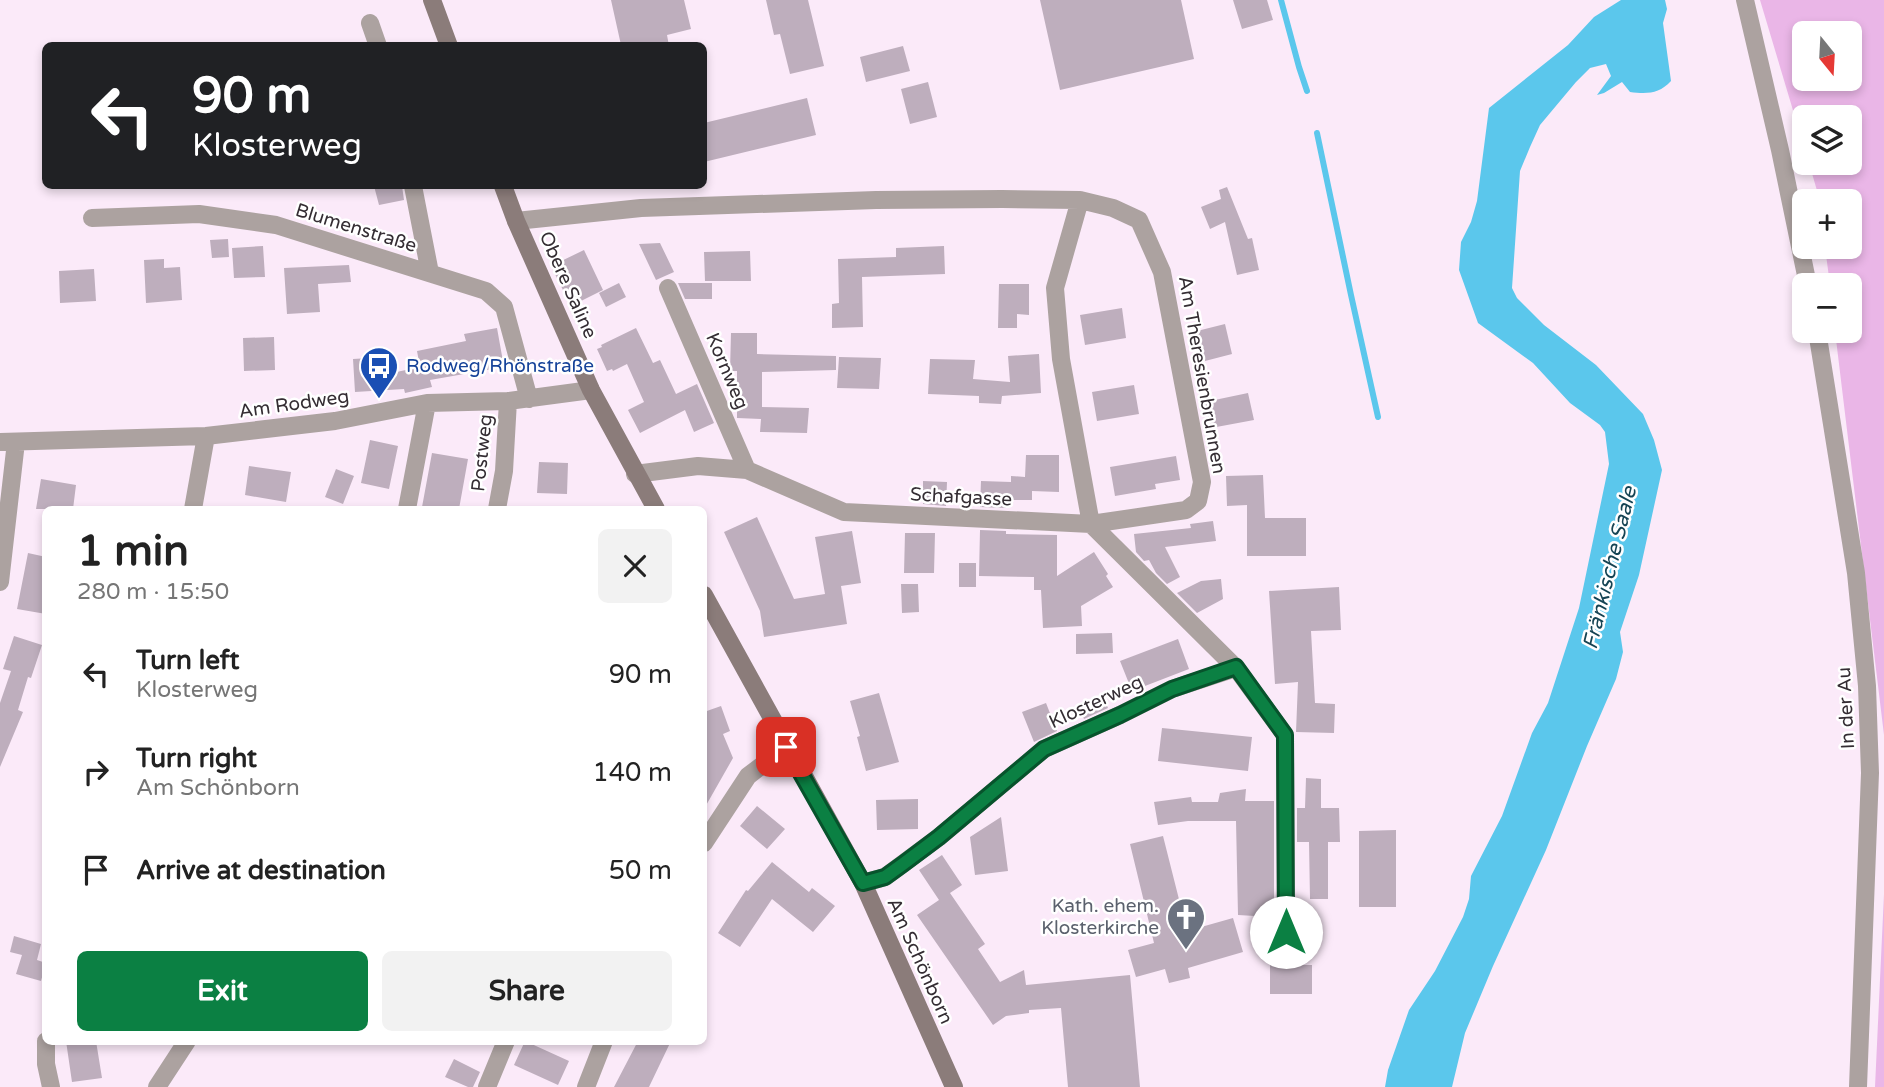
<!DOCTYPE html>
<meta charset="utf-8">
<style>
:root{--surface:#fff;--page:#f2f2f2;--text:#222;--muted:#767676;--accent:#0b8043}
body{margin:0;font-family:"Varela Round",sans-serif;background:var(--page);color:var(--text);height:100vh;display:flex;flex-direction:column;font-size:26px;white-space:nowrap}
*{box-sizing:border-box;margin:0}
p{font-size:23px;color:var(--muted)}
.icon{flex:none;width:38px;height:38px;fill:none;stroke:currentColor;stroke-width:2;stroke-linecap:round;stroke-linejoin:round}
.map{position:relative;flex:1;overflow:hidden}
.details{position:absolute;left:42px;top:506px;width:665px;height:539px;display:flex;flex-direction:column;background:var(--surface);border-radius:10px;box-shadow:0 4px 10px #0003}
.details>*{flex:none}
.banner{position:absolute;left:42px;top:42px;width:665px;height:147px;border-radius:10px;box-shadow:0 4px 10px #0003;background:#202124;color:#fff;overflow:hidden}
.needle{width:46px;rotate:162deg}
.controls{position:absolute;left:1792px;top:21px;display:grid;gap:14px}
.controls a{display:grid;place-items:center;width:70px;height:70px;border-radius:10px;background:var(--surface);box-shadow:0 4px 10px #0003;font-size:35px}
.pin{position:absolute;display:grid;place-items:center;width:60px;height:60px;color:#fff;margin:-30px;border-radius:14px;box-shadow:0 4px 10px #0006}
.me{position:absolute;width:77px;margin:-38px;rotate:0deg;stroke-linejoin:round;filter:drop-shadow(0 0 5px #0008)}
.turn{display:flex;align-items:center;gap:24px;height:147px;padding:0 35px;font-size:32px}
.turn .icon{width:91px;height:91px;stroke-width:2.5}
.turn b{display:block;font-size:49px;line-height:60px}
.round{display:grid;place-items:center;flex:none;width:74px;height:74px;border-radius:10px;background:var(--page)}
.summary{display:flex;align-items:center;justify-content:space-between;height:119px;padding:0 35px}
h1{font-size:42px;font-weight:700;line-height:52px}
.action{display:flex;gap:14px;margin-top:auto;padding:14px 35px}
.action a{flex:1;height:80px;border-radius:10px;background:var(--accent);color:#fff;font-size:28px;font-weight:700;line-height:80px;text-align:center}
.action a+a{background:var(--page);color:var(--text)}
ul{padding:0;list-style:none}
li{display:flex;align-items:center;gap:21px;height:98px;padding:0 35px}
li div{flex:1}
li b{display:block;font-size:26px}
li em{font-style:normal}
.map>svg:first-child{display:block}
.green{fill:#eab6e7;fill-rule:evenodd}
.water{fill:#5bc7ec}
.lines{fill:none;stroke-linecap:round;stroke-linejoin:round}
.stream{stroke:#5bc7ec;stroke-width:6}
.building{fill:#beaebd}
.minor{stroke:#aca2a0;stroke-width:18}
.secondary{stroke:#8b7c7a;stroke-width:18}
.route-casing{stroke:#07532c;stroke-width:18}
.route{stroke:#0b8043;stroke-width:12}
.labels{text-anchor:middle;dominant-baseline:central;stroke-width:5;stroke-linejoin:round;paint-order:stroke}
.street-label{font-size:19px;fill:#342d33;stroke:#fff}
.transit-label{font-size:19px;fill:#164399;stroke:#fff;text-anchor:start}
.worship-label{font-size:19px;fill:#5b616d;stroke:#fff;text-anchor:end}
.water-label{font-size:21px;font-style:italic;fill:#154454;stroke:#fff}
</style>
<div class="map">
<svg width="1884" height="1087" viewBox="0 0 1884 1087">
<rect width="100%" height="100%" fill="#fbeaf9"/>
<!-- green -->
<path class="green" d="M1760,0h124v735l-49,-404h15v-46h-20l-5,-38h25v-46h-30l-11,-38h41v-46h-46v30zM1804,33h46v46h-46z
M1884,894v193h-9z"/>
<!-- water -->
<path class="water" d="M1621,0h44l2,9 -4,14 8,58c-12,13 -24,13 -41,11l-8,-10 -18,11 -7,2 14,-19 -5,-12 -16,4 -14,14 -36,43 -10,22 -10,24 -8,117 5,10 27,27 52,40 47,49 11,26 8,30 -23,105 -19,57 3,20 -7,27 -29,67 -41,104 -53,116 -28,67 -13,54h-67l3,-17 21,-60 26,-39 28,-54 6,-18 2,-23 31,-60 30,-83 16,-30 31,-95 30,-144 -4,-32 -5,-7 -30,-22 -37,-40 -55,-40 -19,-53 2,-28 10,-20 6,-21 12,-93 79,-63 26,-28z"/>
<g class="lines">
<!-- stream -->
<path class="stream" d="M1281,0l18,67 8,24
M1317,133l34,162 27,122"/>
</g>
<!-- building -->
<path class="building" d="M611,0h73l7,29 -24,6 2,11h-31l-1,-4 -16,3z
M766,0h42l16,66 -34,8 -10,-40 -6,1z
M1040,0h141l13,59 -134,31z
M1233,0h34l6,20 -31,9z
M903,46l7,25 -44,11 -6,-25z
M928,82l9,35 -27,7 -9,-35z
M807,98l9,37 -112,27v-39z
M374,186h28l2,14 -25,5z
M1227,187l21,52 4,-1 7,32 -22,5 -12,-53 -15,7 -9,-22 20,-8 -2,-9z
M228,239l1,18 -17,1 -2,-18z
M660,243l14,29 -18,8 -17,-36z
M263,246l2,31 -31,1 -2,-30z
M944,246l1,28 -83,3 1,50 -31,1v-24l7,-1 -1,-44 58,-2v-9z
M584,250l19,40 -32,16 -20,-40z
M750,251l1,30h-46l-1,-29z
M164,259v9l16,-1 2,33 -36,3 -2,-43z
M349,265l2,17 -33,2 2,28 -33,2 -3,-46z
M94,269l2,32 -36,2 -1,-32z
M619,283l7,14 -20,10 -7,-14z
M678,283h34v16h-27z
M999,284h30v31l-12,-1v14h-19z
M1122,308l4,30 -41,7 -5,-30z
M1225,324l7,30 -27,7 -8,-30z
M497,328l7,39 -74,13 2,7 -27,6 -1,-4 -49,3 -2,-33 33,-2 1,17 33,-7 -3,-16 49,-10 -2,-7z
M636,328l17,35 7,-3 16,34 21,-10 17,39 -20,9 -9,-22 -45,23 -12,-23 16,-8 -17,-38 -14,7 -1,-2 -5,2 -10,-22 5,-2 -1,-2z
M731,333h26v21l79,2v14l-74,2v35l47,1 -2,25 -47,-1 1,-13 -24,-1v-47h-7z
M274,337l1,33 -31,1 -1,-33z
M1039,354l2,39 -39,3 -1,8 -22,-1v-7l-51,-2 2,-35 45,1 -2,19 37,3 -2,-26z
M839,357l42,1 -2,31 -42,-1z
M1134,385l5,29 -42,7 -5,-29z
M1248,393l6,27 -43,8 -6,-26z
M370,440l28,6 -9,43 -28,-6z
M432,453l36,6 -9,50h-26l-11,-2z
M1026,455h33v37l-27,-1v9h-26v8l-26,-1 1,-26 30,1v-6l14,1z
M1176,456l4,24 -25,4 1,5 -41,7 -5,-29z
M539,462l29,1 -1,31 -30,-1z
M249,466l42,6 -5,30 -41,-7z
M336,469l18,7 -11,28 -18,-7z
M1263,475l2,43h41v38h-59v-51l-20,1 -1,-30z
M41,479l35,6 -3,24h-37z
M923,481l24,1 -1,24 -23,-2z
M757,517l37,82 31,-5 -10,-57 37,-6 9,52 -20,3 6,38 -83,13 -4,-26 -36,-79z
M1213,521l3,20 -51,6 15,30 -13,7 -11,-11 -7,-13 -5,1 -8,-9 -2,-18 57,-6 -1,-4z
M980,530l26,1v3l51,1v41l37,-24 14,22 -2,2 7,11 -32,19 1,20 -39,2 -2,-38h-7v-13l-55,-1z
M905,533h30l-1,40h-30z
M28,553l18,4v57l-29,-5z
M959,563h17v24h-17z
M1221,579l2,20 -26,14 -20,-20 24,-12z
M901,584h17l1,28 -17,1z
M1339,587l2,43 -30,1 4,72 20,1 -1,29 -38,-1 2,-50 -23,2 -6,-93z
M1112,633l1,20 -37,1v-20z
M14,636l28,9 -11,33 -3,-1 -10,33 5,2 -23,55v-64l11,-32 -8,-2z
M1178,639l11,30 -57,22 -12,-30z
M879,693l20,69 -33,9 -9,-34 3,-1 -10,-35z
M1102,695l6,13 -24,11 -6,-13z
M1046,703l11,28 -23,11 -12,-30z
M721,706l9,25 -7,3 10,24 -29,51v-97z
M1162,728l90,9 -4,34 -90,-10z
M1306,778l15,1v29h18l1,34h-12v57h-18l-1,-57h-12v-34h8z
M1246,789l-1,12h29v116l-36,-2 -2,-94h-48l-30,4 -4,-23 37,-5 1,5h26l2,-9z
M918,799v30l-41,1 -1,-30z
M757,806l28,23 -18,20 -27,-23z
M1001,817l7,54 -33,4 -5,-38z
M1396,830v77h-37v-76z
M1163,836l24,95 46,-13 10,34 -55,16 2,10 -21,5 -4,-14 -29,8 -8,-27 26,-7 -24,-99z
M942,855l20,30 -12,8 35,51 -7,5 22,33 24,-12 2,15 104,-10 10,112h-72l-7,-79 -32,2v3l-23,3 -13,9 -76,-110 22,-15 -20,-30z
M772,862l37,30 3,-4 23,18 -22,26 -41,-33 -32,48 -22,-14 28,-43 2,1z
M14,936l27,8 -4,16 9,3 -5,18 -25,-7 6,-19 -12,-3z
M1270,965h42v29h-42z
M66,1041h30l6,37 -30,4z
M525,1041l44,20 -11,24 -44,-20z
M638,1041h33l-22,46h-35z
M454,1059l26,13 -7,15h-5l-23,-10z"/>
<g class="lines">
<!-- minor -->
<path class="minor" d="M1745,0l35,150 28,135
M370,23l8,23
M413,186l17,87
M92,218l107,-4 77,11 210,66 18,16 25,92
M516,221l125,-13 235,-8 126,-1 78,1 33,8 26,12 23,52 40,210 -4,19 -12,9 -95,14 -30,-165 -6,-71 25,-88
M668,288l79,182
M1817,331l39,242 11,113 3,87 -12,314
M0,442l206,-6 129,-15 92,-18 81,-2 83,-11
M635,474l63,-8 49,4 97,42 247,12 145,144
M193,509l13,-73
M407,509l20,-106
M497,509l7,-38 4,-70
M0,582l16,-140
M704,843l44,-67 38,-29
M863,883l22,-6 54,-40 105,-88 76,-34 52,-26 64,-21 49,67 1,196
M46,1041v23l5,23
M157,1087l30,-46
M487,1087l19,-46
M586,1087l18,-46"/>
<!-- secondary -->
<path class="secondary" d="M432,0l17,46
M503,186l13,35 75,169 65,119
M704,595l159,288 91,204"/>
</g>
<g class="lines">
<defs>
<path id="route" d="M786,747l77,136 22,-6 18,-13 36,-27 105,-88 76,-34 52,-26 64,-22 49,68 1,197"/>
</defs>
<!-- route casing -->
<use href="#route" class="route-casing"/>
<!-- route -->
<use href="#route" class="route"/>
</g>
<!-- icons -->
<defs>
<symbol id="bus-pin" viewBox="-11 -11 22 30"><path d="M0 17L-7.5 6A9.5 9.5 0 1 1 7.5 6Z" fill="#1a4fb4" stroke="#fff"/><path d="M-5-6H5V4H4V6H2V4H-2V6H-4V4H-5ZM-3.5-4V0h7V-4ZM-3.5 1.2v1.5H-2V1.2ZM2 1.2v1.5H3.5V1.2Z" fill="#fff"/></symbol>
<symbol id="church-pin" viewBox="-11 -11 22 30"><path d="M0 17L-7.5 6A9.5 9.5 0 1 1 7.5 6Z" fill="#6b7280" stroke="#fff"/><path d="M-1.2-6h2.4v3.5h3.3v2.4h-3.3V6h-2.4V-.1h-3.3v-2.4h3.3Z" fill="#fff"/></symbol>
</defs>
<g fill-rule="evenodd">
<use href="#bus-pin" x="357" y="344" width="44" height="60"/>
<use href="#church-pin" x="1164" y="895" width="44" height="60"/>
</g>
<g class="labels">
<!-- street labels -->
<g class="street-label">
<text transform="translate(356 228) rotate(17)">Blumenstraße</text>
<text transform="translate(568 285) rotate(66)">Obere Saline</text>
<text transform="translate(727 371) rotate(67)">Kornweg</text>
<text transform="translate(1202 375) rotate(80)">Am Theresienbrunnen</text>
<text transform="translate(294 404) rotate(-8)">Am Rodweg</text>
<text transform="translate(482 453) rotate(-84)">Postweg</text>
<text transform="translate(961 497) rotate(3)">Schafgasse</text>
<text transform="translate(1096 702) rotate(-25)">Klosterweg</text>
<text transform="translate(1846 708) rotate(-93)">In der Au</text>
<text transform="translate(920 961) rotate(66)">Am Schönborn</text>
</g>
<!-- transit labels -->
<g class="transit-label">
<text x="406" y="366">Rodweg/Rhönstraße</text>
</g>
<!-- worship labels -->
<g class="worship-label">
<text x="1159" y="906">Kath. ehem.<tspan x="1159" dy="22">Klosterkirche</tspan></text>
</g>
<!-- water labels -->
<g class="water-label">
<text transform="translate(1610 568) rotate(-76)">Fränkische Saale</text>
</g>
</g>
</svg>
<div class="controls">
<a><svg class="needle" viewBox="-14 -14 28 28"><path d="M0-13l5 13h-10z" fill="#e53935"/><path d="M0 13l5-13h-10z" fill="#767676"/></svg></a>
<a><svg class="icon" aria-label="layers" viewBox="0 0 24 24"><path d="M12 4l9 5-9 5-9-5zM3 14l9 5 9-5"/></svg></a>
<a>+</a>
<a>−</a>
</div>
<div class="pin" style="left:786px;top:747px;background:#d93025"><svg class="icon" aria-label="arrive" viewBox="0 0 24 24"><path d="M6 21V4h12l-3 4 3 4H6"/></svg></div>
<svg class="me" style="left:1286px;top:932px" viewBox="-20 -20 40 40"><circle r="19" fill="#fff"/><path d="M0-13L10 11 0 6-10 11z" fill="#0b8043"/></svg>
<div class="banner">
<div class="turn"><svg class="icon" aria-label="left" viewBox="0 0 24 24"><path d="M17 20v-9H6M10 6l-5 5 5 5"/></svg><div><b>90 m</b>Klosterweg</div></div>
</div>
<section class="details">
<div class="summary"><div><h1>1 min</h1><p>280 m · 15:50</p></div><a class="round"><svg class="icon" aria-label="close" viewBox="0 0 24 24"><path d="M6 6l12 12M18 6L6 18"/></svg></a></div>
<ul>
<li><svg class="icon" aria-label="left" viewBox="0 0 24 24"><path d="M17 20v-9H6M10 6l-5 5 5 5"/></svg><div><b>Turn left</b><p>Klosterweg</p></div><em>90 m</em></li>
<li><svg class="icon" aria-label="right" viewBox="0 0 24 24"><path d="M7 20v-9h11M14 6l5 5-5 5"/></svg><div><b>Turn right</b><p>Am Schönborn</p></div><em>140 m</em></li>
<li><svg class="icon" aria-label="arrive" viewBox="0 0 24 24"><path d="M6 21V4h12l-3 4 3 4H6"/></svg><div><b>Arrive at destination</b></div><em>50 m</em></li>
</ul>
<div class="action"><a>Exit</a><a>Share</a></div>
</section>
</div>
